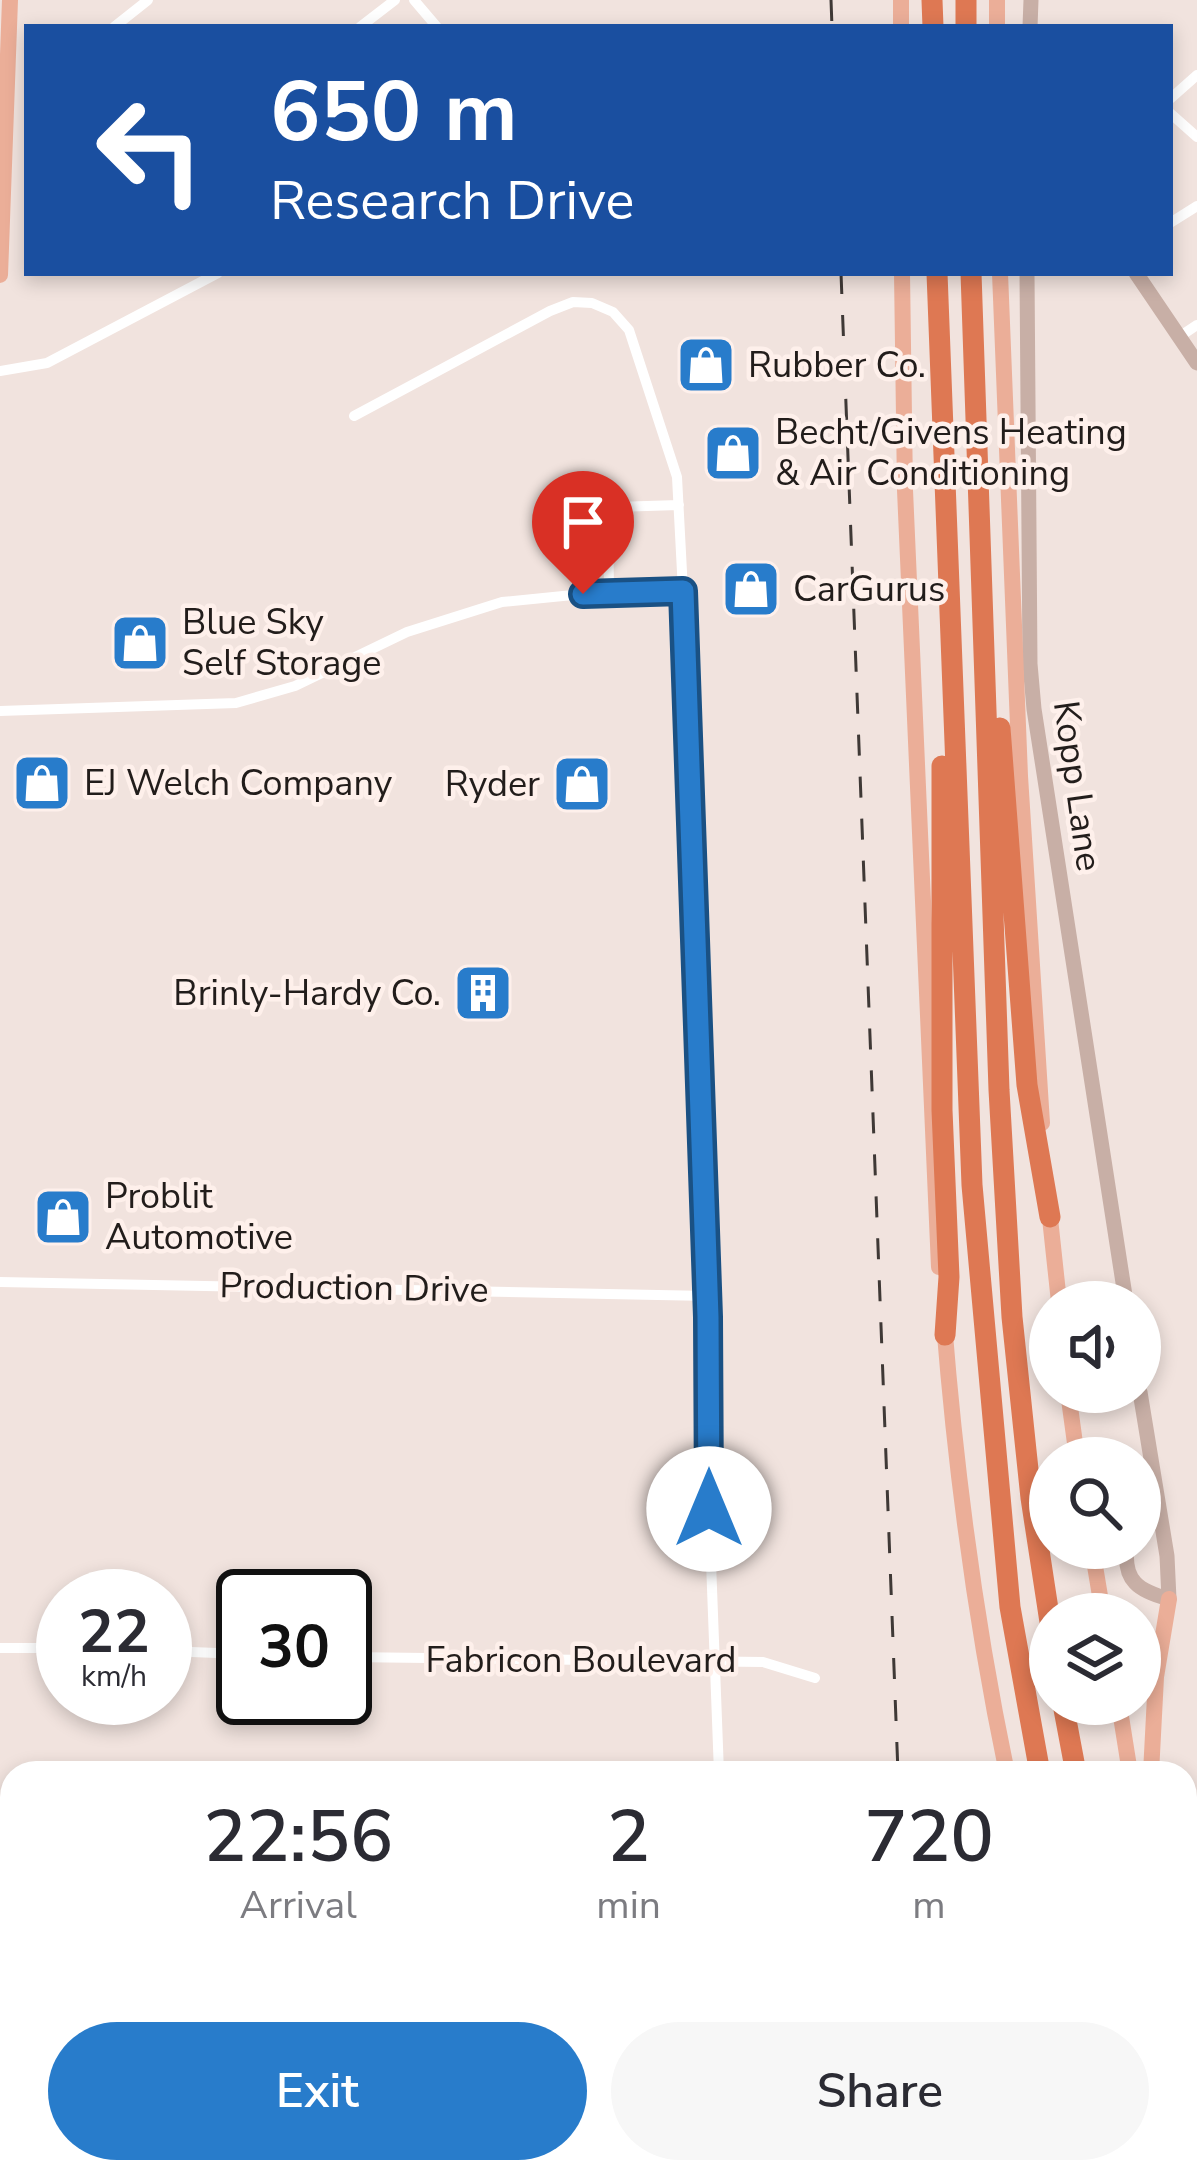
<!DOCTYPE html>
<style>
:root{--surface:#fff;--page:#f7f7f7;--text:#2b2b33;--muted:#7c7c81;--accent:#287ccb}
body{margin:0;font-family:"Nunito Sans",sans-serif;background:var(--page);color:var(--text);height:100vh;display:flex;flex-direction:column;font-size:45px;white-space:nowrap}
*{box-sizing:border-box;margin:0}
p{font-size:39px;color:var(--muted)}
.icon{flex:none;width:66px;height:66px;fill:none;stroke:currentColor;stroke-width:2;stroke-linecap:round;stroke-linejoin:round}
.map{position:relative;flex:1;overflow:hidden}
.sheet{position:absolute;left:0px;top:1761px;width:1197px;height:423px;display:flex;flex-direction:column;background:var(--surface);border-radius:36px 36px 0 0;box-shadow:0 6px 18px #0003}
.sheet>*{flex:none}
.banner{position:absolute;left:24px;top:24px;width:1149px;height:252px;border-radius:0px;box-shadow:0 6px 18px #0003;background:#1a4fa0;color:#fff;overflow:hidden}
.tools{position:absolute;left:1029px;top:1281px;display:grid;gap:24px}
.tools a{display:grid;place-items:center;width:132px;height:132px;border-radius:50%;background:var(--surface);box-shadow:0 6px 18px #0003;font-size:60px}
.speed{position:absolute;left:36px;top:1569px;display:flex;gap:24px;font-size:60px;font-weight:700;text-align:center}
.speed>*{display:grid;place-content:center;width:156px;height:156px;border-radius:50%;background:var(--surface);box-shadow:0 6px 18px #0003;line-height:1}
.speed small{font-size:30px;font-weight:400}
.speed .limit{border:6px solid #111;border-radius:18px;background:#fff;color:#111}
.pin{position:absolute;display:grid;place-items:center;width:102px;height:102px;color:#fff;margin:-123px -51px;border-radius:50% 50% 50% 0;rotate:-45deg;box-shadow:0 0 12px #0007}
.pin .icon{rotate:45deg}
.me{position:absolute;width:132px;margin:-66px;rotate:0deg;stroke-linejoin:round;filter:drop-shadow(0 0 9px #0008)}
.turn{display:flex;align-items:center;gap:42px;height:252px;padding:0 48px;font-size:54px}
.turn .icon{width:156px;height:156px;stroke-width:2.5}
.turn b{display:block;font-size:84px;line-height:102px}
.eta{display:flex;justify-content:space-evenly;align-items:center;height:204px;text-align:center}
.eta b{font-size:72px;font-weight:600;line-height:84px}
.button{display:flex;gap:24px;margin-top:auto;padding:24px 48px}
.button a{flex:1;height:138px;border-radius:72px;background:var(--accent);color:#fff;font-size:48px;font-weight:600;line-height:138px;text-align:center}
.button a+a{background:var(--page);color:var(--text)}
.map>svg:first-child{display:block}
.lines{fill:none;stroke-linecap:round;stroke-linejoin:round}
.street{stroke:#fff;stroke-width:10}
.secondary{stroke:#c8afa6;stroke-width:15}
.primary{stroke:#ebae98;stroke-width:16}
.highway{stroke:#de7853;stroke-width:21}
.rail{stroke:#3f3936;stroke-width:3;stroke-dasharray:21 21;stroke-linecap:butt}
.route-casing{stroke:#1a5184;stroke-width:30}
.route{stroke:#287ccb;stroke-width:21}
.labels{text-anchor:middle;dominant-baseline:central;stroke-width:9;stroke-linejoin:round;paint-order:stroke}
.poi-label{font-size:36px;fill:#221d1b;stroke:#fef0eb;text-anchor:start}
.street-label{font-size:36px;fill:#221d1b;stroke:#fef0eb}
</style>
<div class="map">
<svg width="1197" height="2182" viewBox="0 0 1197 2182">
<rect width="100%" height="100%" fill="#f1e3de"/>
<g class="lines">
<!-- street -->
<path class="street" d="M414,0l23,27
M114,27l34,-27
M360,27l35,-27
M1170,99l27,-24
M1170,113l27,24
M1170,223l27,-17
M1179,337l18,-12
M0,371l47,-8 171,-90
M354,416l196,-105 23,-9 19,1 21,9 16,18 48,147 6,114 25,705 1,213 10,264
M609,593l-1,-82 7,-4 64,-2
M0,711l236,-8 59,-17 112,-54 95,-30 81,-8 100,-3
M0,1282l708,14
M0,1648h63
M165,1651l78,3
M345,1657l418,5 52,16
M849,2172l1,10
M548,2182l13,-10"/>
<!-- secondary -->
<path class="secondary" d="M1030,27l1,-27
M1027,273l3,391 4,45 92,593
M1136,273l61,90
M1140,1527l15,-31
M1127,1548c-4,33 12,43 42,51l-2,-43 -27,-164"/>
<!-- primary -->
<path class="primary" d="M901,0v27
M997,0v27
M902,273l3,217 34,777
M1000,273l20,503 22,347
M0,275l10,-275
M1049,1209l10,93
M944,1323c12,151 32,302 63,450
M1068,1392l9,66
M1092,1548l11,66
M1119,1704l11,69
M1151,1773l5,-96 13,-78
M1185,2020l12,9
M1185,2087l6,29
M1071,2182l12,-10
M1105,2182l13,-10"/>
<!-- highway -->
<path class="highway" d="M932,0l1,27
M966,0v27
M937,273l35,912 38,422 30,166
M971,273l28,817 13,227 19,181 19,124
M1000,728l27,357 23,132
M942,766v344l7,167 -4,58
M1063,1704l13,69
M1191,2116l6,28
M1125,2172l3,10
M1161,2172l2,10"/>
<!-- rail -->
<path class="rail" d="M831,0l1,27
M841,273l57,1500
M913,2172v10
M833,2182l6,-10"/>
</g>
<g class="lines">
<defs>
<path id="route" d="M583,594l100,-3 25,726 1,192"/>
</defs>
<!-- route casing -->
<use href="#route" class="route-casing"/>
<!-- route -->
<use href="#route" class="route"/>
</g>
<!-- icons -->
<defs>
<symbol id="shop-square" viewBox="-11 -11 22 22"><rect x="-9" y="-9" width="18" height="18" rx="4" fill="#287ccb" stroke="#fef0eb"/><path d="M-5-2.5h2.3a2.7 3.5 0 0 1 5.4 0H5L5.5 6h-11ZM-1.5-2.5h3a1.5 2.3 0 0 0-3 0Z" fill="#fff"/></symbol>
<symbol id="building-square" viewBox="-11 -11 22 22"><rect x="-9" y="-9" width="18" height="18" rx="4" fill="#287ccb" stroke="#fef0eb"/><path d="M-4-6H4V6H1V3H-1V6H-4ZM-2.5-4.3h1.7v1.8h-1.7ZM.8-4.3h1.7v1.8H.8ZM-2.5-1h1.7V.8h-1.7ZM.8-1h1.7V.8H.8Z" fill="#fff"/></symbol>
</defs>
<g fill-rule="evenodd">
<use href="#shop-square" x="673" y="332" width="66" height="66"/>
<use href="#shop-square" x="700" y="420" width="66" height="66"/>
<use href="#shop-square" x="718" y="556" width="66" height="66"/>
<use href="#shop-square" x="107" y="610" width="66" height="66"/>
<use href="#shop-square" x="9" y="750" width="66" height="66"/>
<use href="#shop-square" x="549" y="751" width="66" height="66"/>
<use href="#building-square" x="450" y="960" width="66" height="66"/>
<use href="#shop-square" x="30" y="1184" width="66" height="66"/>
</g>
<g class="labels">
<!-- poi labels -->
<g class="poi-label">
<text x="748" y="365">Rubber Co.</text>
<text x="775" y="432">Becht/Givens Heating<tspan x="775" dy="41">&amp; Air Conditioning</tspan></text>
<text x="793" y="589">CarGurus</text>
<text x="182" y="622">Blue Sky<tspan x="182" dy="41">Self Storage</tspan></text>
<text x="84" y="783">EJ Welch Company</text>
<text x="540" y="784" text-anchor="end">Ryder</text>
<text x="441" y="993" text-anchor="end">Brinly-Hardy Co.</text>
<text x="105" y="1196">Problit<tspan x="105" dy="41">Automotive</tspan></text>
</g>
<!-- street labels -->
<g class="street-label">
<text transform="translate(1077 786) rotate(82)">Kopp Lane</text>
<text transform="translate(354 1288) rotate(1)">Production Drive</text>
<text x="581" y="1660">Fabricon Boulevard</text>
</g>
</g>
</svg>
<div class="tools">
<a><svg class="icon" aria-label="sound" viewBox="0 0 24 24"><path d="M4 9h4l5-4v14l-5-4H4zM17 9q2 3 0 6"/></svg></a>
<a><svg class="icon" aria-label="search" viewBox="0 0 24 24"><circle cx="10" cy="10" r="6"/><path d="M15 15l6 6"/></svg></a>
<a><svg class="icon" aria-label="layers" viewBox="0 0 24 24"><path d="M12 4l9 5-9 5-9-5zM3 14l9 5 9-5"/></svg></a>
</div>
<div class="speed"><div>22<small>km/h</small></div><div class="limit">30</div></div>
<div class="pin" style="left:583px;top:594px;background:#d93025"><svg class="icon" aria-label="arrive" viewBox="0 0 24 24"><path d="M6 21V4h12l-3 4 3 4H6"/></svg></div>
<svg class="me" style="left:709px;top:1509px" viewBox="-20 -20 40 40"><circle r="19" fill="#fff"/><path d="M0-13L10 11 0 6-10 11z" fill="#287ccb"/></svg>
<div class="banner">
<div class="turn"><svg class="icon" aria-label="left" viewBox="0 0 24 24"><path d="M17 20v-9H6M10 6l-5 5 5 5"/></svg><div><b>650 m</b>Research Drive</div></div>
</div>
<section class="sheet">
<div class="eta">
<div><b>22:56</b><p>Arrival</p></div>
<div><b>2</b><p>min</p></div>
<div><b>720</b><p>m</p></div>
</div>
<div class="button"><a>Exit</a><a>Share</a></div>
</section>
</div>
